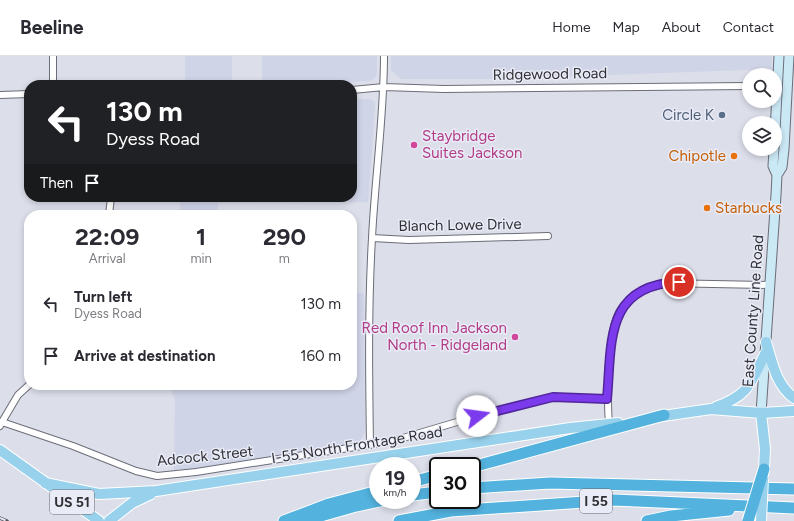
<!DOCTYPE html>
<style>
:root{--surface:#fff;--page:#f2f2f3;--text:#2b2b33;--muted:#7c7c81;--line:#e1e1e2}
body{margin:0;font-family:Figtree,sans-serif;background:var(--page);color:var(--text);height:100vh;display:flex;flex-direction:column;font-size:15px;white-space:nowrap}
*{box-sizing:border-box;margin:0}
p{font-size:13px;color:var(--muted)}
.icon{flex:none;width:22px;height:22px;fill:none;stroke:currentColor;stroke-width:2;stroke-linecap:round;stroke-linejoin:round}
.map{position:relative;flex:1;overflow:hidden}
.drawer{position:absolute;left:24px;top:154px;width:333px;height:180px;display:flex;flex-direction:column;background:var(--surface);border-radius:16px;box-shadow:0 2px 6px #0003}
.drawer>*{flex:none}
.hud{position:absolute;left:24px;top:24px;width:333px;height:122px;border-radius:16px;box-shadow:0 2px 6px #0003;background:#202124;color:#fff;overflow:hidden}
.tools{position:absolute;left:742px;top:12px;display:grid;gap:8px}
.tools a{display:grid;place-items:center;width:40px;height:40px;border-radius:50%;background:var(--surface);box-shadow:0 2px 6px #0003;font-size:20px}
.speed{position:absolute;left:369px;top:401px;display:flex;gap:8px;font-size:20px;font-weight:700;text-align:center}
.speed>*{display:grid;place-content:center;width:52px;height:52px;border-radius:50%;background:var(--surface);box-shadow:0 2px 6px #0003;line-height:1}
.speed small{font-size:10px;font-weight:400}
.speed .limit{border:2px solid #111;border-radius:6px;background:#fff;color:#111}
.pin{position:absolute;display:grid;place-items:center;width:34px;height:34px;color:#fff;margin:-17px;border:2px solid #fff;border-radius:50%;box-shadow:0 1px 4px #0007}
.me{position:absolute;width:44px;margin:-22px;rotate:75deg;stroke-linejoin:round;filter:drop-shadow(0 0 3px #0008)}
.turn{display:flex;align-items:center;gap:14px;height:84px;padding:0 16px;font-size:18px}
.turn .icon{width:52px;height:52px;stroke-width:2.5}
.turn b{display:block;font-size:28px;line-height:34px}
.then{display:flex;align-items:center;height:38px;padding:0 16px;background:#0003;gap:8px;font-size:15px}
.eta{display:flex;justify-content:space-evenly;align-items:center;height:68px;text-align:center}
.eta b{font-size:24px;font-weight:700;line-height:28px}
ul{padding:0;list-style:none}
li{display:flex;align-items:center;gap:12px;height:52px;padding:0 16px}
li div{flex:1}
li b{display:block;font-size:15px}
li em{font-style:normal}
header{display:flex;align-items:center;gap:24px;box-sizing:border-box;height:56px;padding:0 20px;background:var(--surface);border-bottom:1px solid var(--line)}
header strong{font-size:19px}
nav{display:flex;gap:22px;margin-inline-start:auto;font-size:14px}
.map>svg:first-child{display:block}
.built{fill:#d0d4e7}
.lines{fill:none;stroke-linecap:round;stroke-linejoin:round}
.street-casing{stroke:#6b6d78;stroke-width:8}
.secondary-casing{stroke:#6b6d78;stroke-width:11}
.primary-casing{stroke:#fff;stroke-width:12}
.highway-casing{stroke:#fff;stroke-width:13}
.street{stroke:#fff;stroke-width:6}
.secondary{stroke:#cbe8f5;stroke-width:9}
.primary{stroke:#98d1eb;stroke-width:10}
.highway{stroke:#53b2de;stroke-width:11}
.rail-casing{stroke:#55565c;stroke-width:3.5}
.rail{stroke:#e9ebf7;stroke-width:2;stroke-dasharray:6;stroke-linecap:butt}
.primary-bridge-casing{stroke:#fff;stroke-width:12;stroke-linecap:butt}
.highway-bridge-casing{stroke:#fff;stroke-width:13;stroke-linecap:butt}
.primary-bridge{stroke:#98d1eb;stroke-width:10}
.highway-bridge{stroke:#53b2de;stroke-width:11}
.route-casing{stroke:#51269a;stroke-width:10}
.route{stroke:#7c3aed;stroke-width:7}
.service-dot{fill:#5c6f8a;stroke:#e9ebf7;stroke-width:1.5}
.hotel-dot{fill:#d1479c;stroke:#e9ebf7;stroke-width:1.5}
.food-dot{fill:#e8710a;stroke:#e9ebf7;stroke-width:1.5}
.labels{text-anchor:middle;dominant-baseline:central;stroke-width:3;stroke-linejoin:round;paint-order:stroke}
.shield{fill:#e9ebf7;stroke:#68686f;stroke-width:1}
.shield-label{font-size:14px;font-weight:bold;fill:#303035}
.street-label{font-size:15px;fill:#303035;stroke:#e9ebf7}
.service-label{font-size:15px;fill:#4e5e75;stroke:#e9ebf7;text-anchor:end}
.hotel-label{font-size:15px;fill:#b23c85;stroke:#e9ebf7;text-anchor:start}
.food-label{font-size:15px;fill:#c56008;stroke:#e9ebf7;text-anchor:end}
</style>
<header>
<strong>Beeline</strong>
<nav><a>Home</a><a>Map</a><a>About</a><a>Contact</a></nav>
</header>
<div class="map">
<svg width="794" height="465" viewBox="0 0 794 465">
<rect width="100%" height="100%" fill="#dcdeea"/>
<!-- built -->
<path class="built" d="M185,0h47v29h-47z
M262,0h115v18l-3,5 -6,2 -106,4z
M391,0h381v13l-273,10h-98l-10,-9z
M352,43h18l5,3v4l-7,96 -150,1v12h-38v-18h172z
M364,237l1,139 -5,9 -11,4 -175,27 1,-73 -3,-5v-9h180v-91z"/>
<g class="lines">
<defs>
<path id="street" d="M53,0v29
M352,34l32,-3 60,2 305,-3
M0,39l29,-1
M109,159l2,-18
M372,182l37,2 139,-4
M2,366l16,-27 11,-10
M609,369c-2,-26 -2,-96 12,-116 11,-14 25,-21 41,-26l108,2
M0,370l2,-4 71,24 63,25 21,5 39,-4 197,-31 84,-25 76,-19 54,2
M370,389c-1,-69 -2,-138 2,-207 3,-61 12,-121 12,-182"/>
<path id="secondary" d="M775,76l4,-76
M777,119l5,-8 2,-18 5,-93
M761,357l15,-218 1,-20 -4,-9 1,-17"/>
<path id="primary" d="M766,286c6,20 10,43 28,56
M716,351c33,-12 34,-23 49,-53
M761,357l4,36 -1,20
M656,361l55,-8 50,4 33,-2
M0,394l99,71
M45,427l54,11 57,-3 414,-63 48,-5
M109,465l23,-18 19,-9"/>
<path id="highway" d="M472,411l192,-52
M412,426l26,-7
M472,432l78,-5 244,6
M412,439l26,-3
M284,465l45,-17 49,-13
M303,465l53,-15 28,-6
M399,465l52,-10 163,-11 180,8
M647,465l24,-5 58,-6"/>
</defs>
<!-- street casing -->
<use href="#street" class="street-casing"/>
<!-- secondary casing -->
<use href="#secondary" class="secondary-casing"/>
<!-- primary casing -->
<use href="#primary" class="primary-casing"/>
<!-- highway casing -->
<use href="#highway" class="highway-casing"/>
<!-- street -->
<use href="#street" class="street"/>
<!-- secondary -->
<use href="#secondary" class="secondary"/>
<!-- primary -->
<use href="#primary" class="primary"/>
<!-- highway -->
<use href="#highway" class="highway"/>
<defs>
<path id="rail" d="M0,462l7,3"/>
</defs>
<!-- rail casing -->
<use href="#rail" class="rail-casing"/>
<!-- rail -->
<use href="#rail" class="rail"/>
<defs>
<path id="primary-bridge" d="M761,465l2,-42"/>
<path id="highway-bridge" d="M748,465l16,-52"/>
</defs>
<!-- primary-bridge casing -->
<use href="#primary-bridge" class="primary-bridge-casing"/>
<!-- highway-bridge casing -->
<use href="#highway-bridge" class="highway-bridge-casing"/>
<!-- primary-bridge -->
<use href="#primary-bridge" class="primary-bridge"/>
<!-- highway-bridge -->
<use href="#highway-bridge" class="highway-bridge"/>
</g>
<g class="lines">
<defs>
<path id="route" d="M477,360l76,-19 54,2c5,-56 -3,-114 72,-117"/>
</defs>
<!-- route casing -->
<use href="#route" class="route-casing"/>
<!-- route -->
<use href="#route" class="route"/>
</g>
<!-- markers -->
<circle class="service-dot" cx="722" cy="59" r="4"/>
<g class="hotel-dot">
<circle cx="414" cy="89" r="4"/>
<circle cx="515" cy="281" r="4"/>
</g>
<g class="food-dot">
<circle cx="734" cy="100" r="4"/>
<circle cx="707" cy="152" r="4"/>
</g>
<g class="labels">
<!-- shield labels -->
<g class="shield">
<rect x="580" y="433" width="32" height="24" rx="3"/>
<rect x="50" y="434" width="44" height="24" rx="3"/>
</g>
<g class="shield-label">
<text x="596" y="445">I 55</text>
<text x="72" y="446">US 51</text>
</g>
<!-- street labels -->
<g class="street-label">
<text transform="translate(550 18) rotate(-1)">Ridgewood Road</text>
<text transform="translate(460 169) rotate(-1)">Blanch Lowe Drive</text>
<text transform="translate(753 255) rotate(-86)">East County Line Road</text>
<text transform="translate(357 389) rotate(-9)">I-55 North Frontage Road</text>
<text transform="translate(205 400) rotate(-6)">Adcock Street</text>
</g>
<!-- service labels -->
<g class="service-label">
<text x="714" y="59">Circle K</text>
</g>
<!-- hotel labels -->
<g class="hotel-label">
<text x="422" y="80">Staybridge<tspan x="422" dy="17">Suites Jackson</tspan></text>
<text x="507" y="272" text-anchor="end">Red Roof Inn Jackson<tspan x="507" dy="17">North - Ridgeland</tspan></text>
</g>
<!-- food labels -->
<g class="food-label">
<text x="726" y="100">Chipotle</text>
<text x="715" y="152" text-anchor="start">Starbucks</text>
</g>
</g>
</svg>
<div class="tools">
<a><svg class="icon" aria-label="search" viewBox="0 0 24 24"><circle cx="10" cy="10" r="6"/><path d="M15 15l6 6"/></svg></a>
<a><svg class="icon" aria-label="layers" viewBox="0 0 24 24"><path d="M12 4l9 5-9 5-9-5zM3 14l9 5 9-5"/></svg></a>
</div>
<div class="speed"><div>19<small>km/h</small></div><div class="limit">30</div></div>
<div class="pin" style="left:679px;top:226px;background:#d93025"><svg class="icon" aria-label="arrive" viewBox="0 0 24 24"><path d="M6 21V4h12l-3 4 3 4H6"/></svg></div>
<svg class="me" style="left:477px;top:360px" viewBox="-20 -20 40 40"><circle r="19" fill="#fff"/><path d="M0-13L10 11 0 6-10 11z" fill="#7c3aed"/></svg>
<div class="hud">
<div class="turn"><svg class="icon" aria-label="left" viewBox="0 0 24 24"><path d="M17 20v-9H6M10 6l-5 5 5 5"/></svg><div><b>130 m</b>Dyess Road</div></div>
<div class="then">Then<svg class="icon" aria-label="arrive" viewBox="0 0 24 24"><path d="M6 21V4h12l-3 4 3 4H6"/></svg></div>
</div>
<section class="drawer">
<div class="eta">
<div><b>22:09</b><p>Arrival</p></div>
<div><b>1</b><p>min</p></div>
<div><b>290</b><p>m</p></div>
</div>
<ul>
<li><svg class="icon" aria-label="left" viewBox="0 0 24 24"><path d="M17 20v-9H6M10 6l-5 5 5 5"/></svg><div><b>Turn left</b><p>Dyess Road</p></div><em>130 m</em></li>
<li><svg class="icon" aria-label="arrive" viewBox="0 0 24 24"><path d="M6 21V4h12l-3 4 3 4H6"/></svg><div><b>Arrive at destination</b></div><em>160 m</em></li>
</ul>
</section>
</div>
